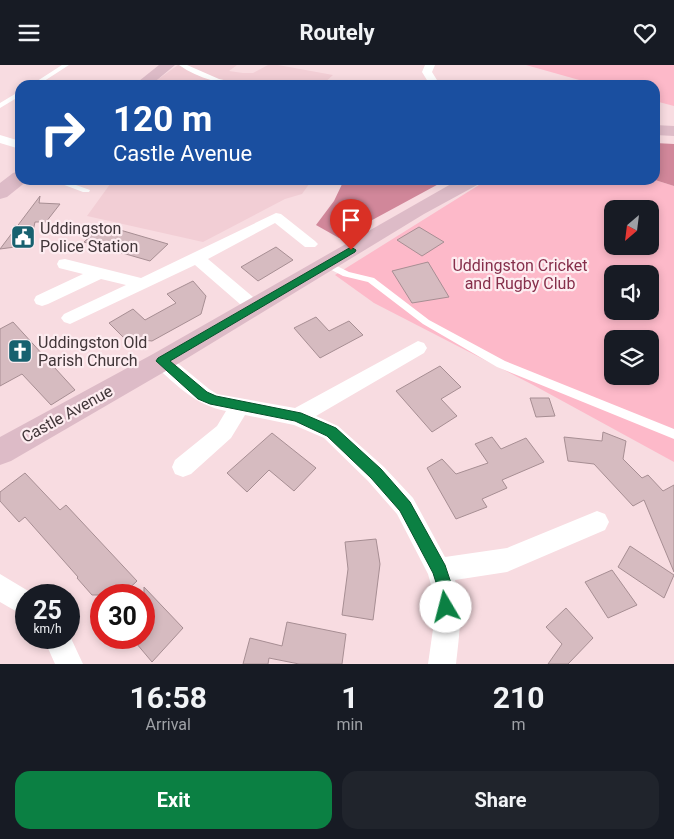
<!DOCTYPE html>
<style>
:root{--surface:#171b24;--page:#20242c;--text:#f1f3f6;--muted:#9ea1a6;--accent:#0b8043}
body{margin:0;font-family:Roboto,sans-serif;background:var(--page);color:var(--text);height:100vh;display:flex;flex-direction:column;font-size:19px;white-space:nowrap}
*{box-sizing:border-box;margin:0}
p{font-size:16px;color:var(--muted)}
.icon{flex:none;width:28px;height:28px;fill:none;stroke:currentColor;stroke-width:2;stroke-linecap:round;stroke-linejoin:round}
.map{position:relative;height:599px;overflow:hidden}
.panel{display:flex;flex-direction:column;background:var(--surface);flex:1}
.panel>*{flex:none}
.hud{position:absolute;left:15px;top:15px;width:645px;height:105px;border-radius:15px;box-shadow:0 2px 8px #0003;background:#1a4fa0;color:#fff;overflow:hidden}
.needle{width:32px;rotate:208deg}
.buttons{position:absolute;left:604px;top:135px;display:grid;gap:10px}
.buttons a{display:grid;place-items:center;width:55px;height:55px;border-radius:10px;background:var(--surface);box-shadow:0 2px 8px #0003;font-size:25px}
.speed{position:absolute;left:15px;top:519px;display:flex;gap:10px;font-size:25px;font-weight:700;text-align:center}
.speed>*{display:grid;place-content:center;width:65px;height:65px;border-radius:50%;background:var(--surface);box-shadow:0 2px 8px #0003;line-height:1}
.speed small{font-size:12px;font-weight:400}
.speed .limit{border:8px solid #d22;background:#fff;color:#111}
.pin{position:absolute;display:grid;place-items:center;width:42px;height:42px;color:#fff;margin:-51px -21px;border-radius:50% 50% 50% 0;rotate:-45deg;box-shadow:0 0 5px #0007}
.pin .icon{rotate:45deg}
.me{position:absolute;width:55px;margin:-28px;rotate:352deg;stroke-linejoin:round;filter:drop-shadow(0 0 4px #0008)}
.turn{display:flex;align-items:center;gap:18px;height:105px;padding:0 15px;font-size:22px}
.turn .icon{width:65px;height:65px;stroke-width:2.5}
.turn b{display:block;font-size:35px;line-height:42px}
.eta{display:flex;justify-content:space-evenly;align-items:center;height:85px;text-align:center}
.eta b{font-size:30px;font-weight:700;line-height:35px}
.primary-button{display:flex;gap:10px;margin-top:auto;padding:10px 15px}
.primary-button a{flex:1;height:58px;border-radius:15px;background:var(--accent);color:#fff;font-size:20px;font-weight:700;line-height:58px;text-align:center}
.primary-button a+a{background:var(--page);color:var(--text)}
header{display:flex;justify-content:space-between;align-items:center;height:65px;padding:0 15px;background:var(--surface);font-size:22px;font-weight:700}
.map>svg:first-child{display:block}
.built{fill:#f2ced5}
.green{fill:#fdb9c9;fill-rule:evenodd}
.forest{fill:#d1879a}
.building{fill:#d6bbc0;stroke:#a78e93}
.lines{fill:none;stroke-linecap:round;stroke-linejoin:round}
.lane{fill:#fff;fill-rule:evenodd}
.street{fill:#fff;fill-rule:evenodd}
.secondary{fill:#ddbbc7;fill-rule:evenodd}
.route{fill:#0b8043;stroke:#07532c}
.labels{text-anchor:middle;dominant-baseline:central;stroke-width:4.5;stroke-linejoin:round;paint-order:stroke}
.poi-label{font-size:16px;fill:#413639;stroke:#fdecf0;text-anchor:start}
.park-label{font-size:16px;fill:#862f4b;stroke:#fdecf0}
.street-label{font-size:16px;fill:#413639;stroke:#fdecf0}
</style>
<header><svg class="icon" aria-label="menu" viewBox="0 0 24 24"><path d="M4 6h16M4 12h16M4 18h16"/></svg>Routely<svg class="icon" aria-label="heart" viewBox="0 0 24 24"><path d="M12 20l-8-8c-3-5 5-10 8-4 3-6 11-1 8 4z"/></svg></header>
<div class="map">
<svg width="674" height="599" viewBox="0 0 674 599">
<rect width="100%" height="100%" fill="#f8dce1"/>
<!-- built -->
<path class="built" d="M178,0h59l-8,6 14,2h10l15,-8h10l55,10 -11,10h-172z
M113,115h199l-10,14 -17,5 -82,43 -116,-26z"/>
<!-- green -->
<path class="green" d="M526,0h148v41l-19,-5v-16h-58z
M487,115h168l19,6v276l-139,-76 -161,-83 -39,-28zM612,144h38v37h-38zM612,209h38v37h-38zM612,274h38v37h-38z"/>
<!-- forest -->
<path class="forest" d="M655,78l19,1v42l-19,-6z
M344,115h102l-107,58 -23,-13 18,-24z"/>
<!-- building -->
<path class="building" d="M40,131l-1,7 21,1 -14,18h-11l-5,23 -30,4z
M103,160l65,19 -18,17 -66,-19z
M419,162l25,15 -22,14 -25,-16z
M276,182l17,13 -35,21 -17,-14z
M428,197l21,35 -37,6 -20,-32z
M193,216l13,15 -5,18 -49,27 -28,-3 -15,-15 24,-14 12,11 31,-17 -9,-9z
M316,252l13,14 20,-10 14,14 -43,23 -26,-30z
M13,257l62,68 -24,15 -29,-31 -22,12v-57z
M440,301l21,21 -20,12 16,17 -25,16 -36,-41z
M530,333h19l6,18 -19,1z
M603,367l23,9 -3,18 19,19 6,-3 15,16 11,-6v87l-30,-72 -11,6 -39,-42 -26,-3 -4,-24 38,4z
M272,368l44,35 -22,23 -25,-21 -22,22 -20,-19z
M492,372l9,12 25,-11 18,24 -42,18 5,8 -25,11 5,8 -31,12 -29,-51 15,-9 14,15 32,-11 -13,-19z
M25,408l35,37 6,-5 71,76 -15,14h-30l-15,-17 1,-1 -53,-60 -6,5 -19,-21v-9z
M376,474l4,25 -7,56 -31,-5 6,-46 -3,-27z
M630,481l44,29 -10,23 -46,-31z
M612,505l25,35 -29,13 -23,-36z
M144,522l39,41 -31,34 -21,-25h13z
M566,543l27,30 -25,26h-20l14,-20 -16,-17z
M287,557l59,12 -4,30h-43l-30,-6 -1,6h-25l7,-26 32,8z"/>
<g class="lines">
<!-- lane -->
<path class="lane" d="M62,0h7l-31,20h-7z
M179,0h8l32,14 28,6c-24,0 -48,-6 -68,-20z
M20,26v5l-20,12v-5z
M51,115h11l28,10 -1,2h-6z
M327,196l22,11 25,6 55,42 76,41 169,68v10l-177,-72 -74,-43 -55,-42 -25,-6 -19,-10v-4z"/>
<!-- street -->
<path class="street" d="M425,0h10l-3,7 8,13h-10l-8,-13z
M0,70l20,6v8l-20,-6z
M276,148l5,1 34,27 3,3 -3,3h-10l-30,-24 -67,36 52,44 3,4 -3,4 -6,2 -6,-2 -53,-46 -125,59 -6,-2 -3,-4 3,-4 62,-29 -25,-6 -53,25 -6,2 -6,-2 -2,-4 2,-4 47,-22 -24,-6 -2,-4 2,-4 6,-1 76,19z
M418,276l6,2 3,5 -3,5 -108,63 22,10 46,41 29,31 32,59 62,-9 90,-37 8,3 4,8 -4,8 -98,42 -52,8c9,27 4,56 1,84h-28l6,-42 -1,-30 -5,-18 -31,-60 -29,-33 -44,-43 -30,-13 -49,-10 -14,23 -40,36 -8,3 -8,-3 -3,-7 3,-7 42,-34 9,-15c-31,-6 -48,-25 -71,-45l-2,-5 2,-5 7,-2 7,2 40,33 8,5 78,14z
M0,509l35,21h-9v22l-26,-15z
M69,569l14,30h-28l-12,-27h26z"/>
<!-- secondary -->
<path class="secondary" d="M159,0h16l-24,20h-17z
M655,60l19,1v10l-19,-1z
M20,106v9l7,1 -20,16 -7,2v-16l13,-10z
M458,115h23l-2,4 -55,30 -253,154 -160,93 -11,4v-28l153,-83z"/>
</g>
<!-- route -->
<path class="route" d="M351,182l5,3 -1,2 -185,109 37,31 9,4 85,17 35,15 45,41 29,33 35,63 9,27v15l-2,5 -6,3 -5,-3 -2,-5v-15l-6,-19 -33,-62 -29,-33 -44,-42 -32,-15 -85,-17 -12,-5 -42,-38 2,-3z"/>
<!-- icons -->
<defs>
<symbol id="civic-square" viewBox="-11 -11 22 22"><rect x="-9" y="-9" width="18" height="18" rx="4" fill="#17616f" stroke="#fdecf0"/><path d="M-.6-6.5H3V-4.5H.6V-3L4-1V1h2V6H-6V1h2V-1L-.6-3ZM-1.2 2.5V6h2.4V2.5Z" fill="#fff"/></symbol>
<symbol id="church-square" viewBox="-11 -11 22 22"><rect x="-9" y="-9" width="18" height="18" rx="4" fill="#17616f" stroke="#fdecf0"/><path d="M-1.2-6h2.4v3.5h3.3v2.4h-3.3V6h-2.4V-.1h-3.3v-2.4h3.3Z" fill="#fff"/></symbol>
</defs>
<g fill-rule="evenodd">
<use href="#civic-square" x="9" y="158" width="28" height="28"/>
<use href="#church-square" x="6" y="272" width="28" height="28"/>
</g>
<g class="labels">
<!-- poi labels -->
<g class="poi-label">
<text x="40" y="163">Uddingston<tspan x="40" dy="18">Police Station</tspan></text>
<text x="38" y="277">Uddingston Old<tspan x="38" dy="18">Parish Church</tspan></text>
</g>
<!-- park labels -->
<g class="park-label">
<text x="520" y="200">Uddingston Cricket<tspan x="520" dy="18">and Rugby Club</tspan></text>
</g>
<!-- street labels -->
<g class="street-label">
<text transform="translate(67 349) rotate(-29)">Castle Avenue</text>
</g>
</g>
</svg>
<div class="buttons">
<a><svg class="needle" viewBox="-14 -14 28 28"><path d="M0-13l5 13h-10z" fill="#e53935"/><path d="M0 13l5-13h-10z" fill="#9ea1a6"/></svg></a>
<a><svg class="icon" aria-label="sound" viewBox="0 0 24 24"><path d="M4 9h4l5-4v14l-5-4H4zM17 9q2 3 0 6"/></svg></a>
<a><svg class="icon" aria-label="layers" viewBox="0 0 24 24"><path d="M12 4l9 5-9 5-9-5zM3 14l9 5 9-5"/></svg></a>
</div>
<div class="speed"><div>25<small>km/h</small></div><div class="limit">30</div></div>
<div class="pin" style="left:351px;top:185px;background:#d93025"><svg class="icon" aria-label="arrive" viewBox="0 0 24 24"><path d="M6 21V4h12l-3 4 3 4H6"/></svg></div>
<svg class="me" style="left:446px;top:542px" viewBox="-20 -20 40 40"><circle r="19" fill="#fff"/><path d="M0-13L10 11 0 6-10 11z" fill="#0b8043"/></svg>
<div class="hud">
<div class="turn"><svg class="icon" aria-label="right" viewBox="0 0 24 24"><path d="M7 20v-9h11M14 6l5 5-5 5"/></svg><div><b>120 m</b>Castle Avenue</div></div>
</div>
</div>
<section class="panel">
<div class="eta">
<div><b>16:58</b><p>Arrival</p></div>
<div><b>1</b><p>min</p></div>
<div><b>210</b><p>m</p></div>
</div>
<div class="primary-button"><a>Exit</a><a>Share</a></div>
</section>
